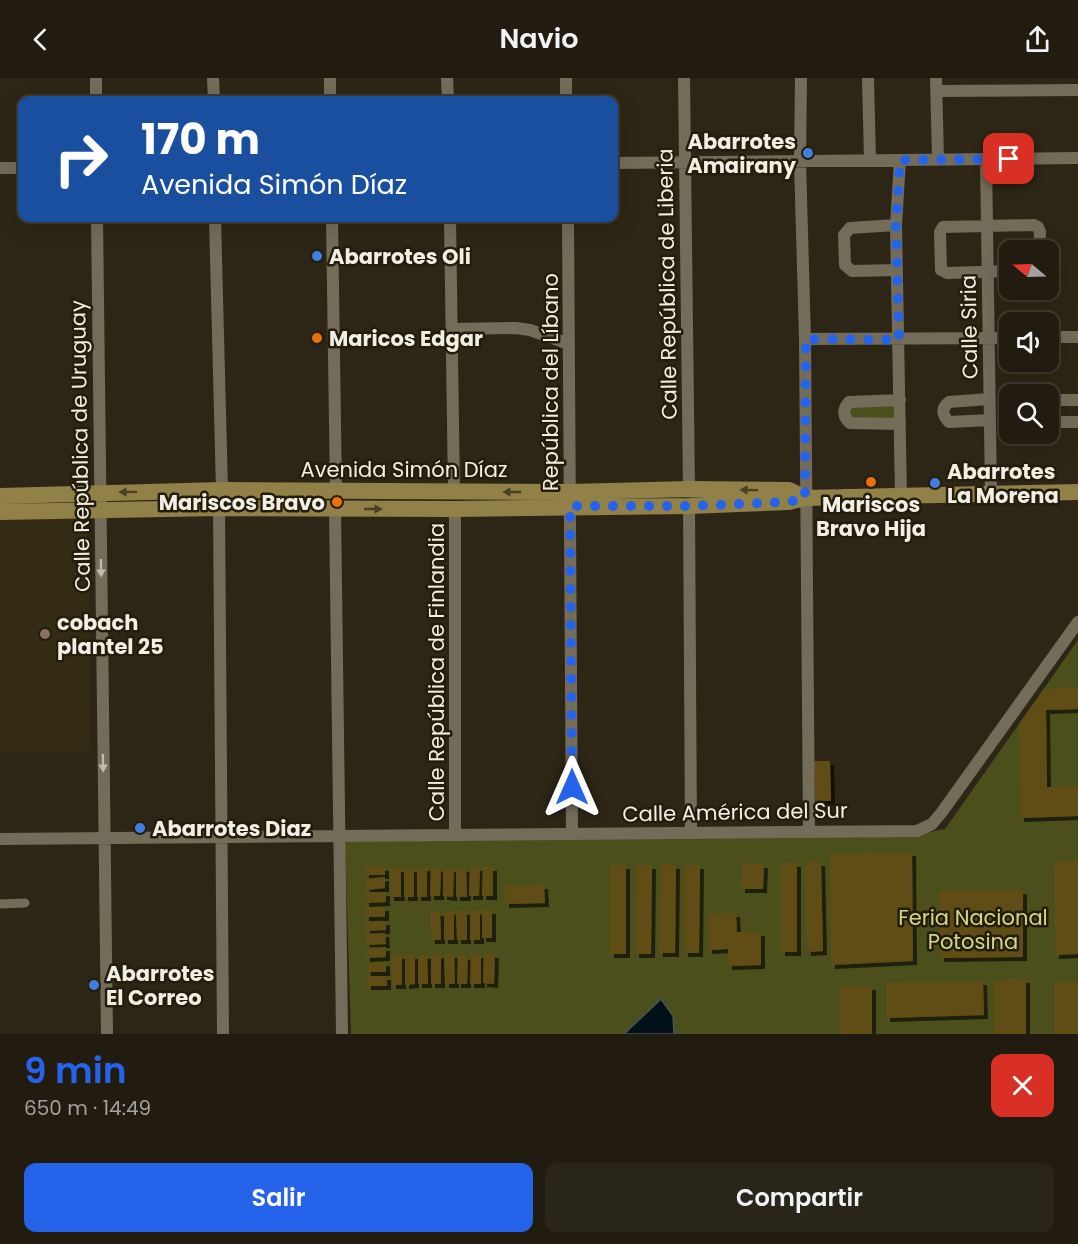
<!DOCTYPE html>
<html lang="es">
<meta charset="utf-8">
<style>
:root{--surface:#221c10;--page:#2a2519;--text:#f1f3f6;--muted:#a2a19f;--line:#3f3a30;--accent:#2563eb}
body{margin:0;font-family:Poppins,sans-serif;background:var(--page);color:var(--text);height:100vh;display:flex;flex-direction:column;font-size:22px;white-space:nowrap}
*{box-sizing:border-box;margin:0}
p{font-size:20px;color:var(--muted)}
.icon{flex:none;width:33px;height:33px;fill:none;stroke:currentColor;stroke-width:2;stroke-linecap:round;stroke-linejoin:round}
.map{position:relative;height:956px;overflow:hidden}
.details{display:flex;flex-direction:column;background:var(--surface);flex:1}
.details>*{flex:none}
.hud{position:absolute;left:18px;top:18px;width:600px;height:126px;border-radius:12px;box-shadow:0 6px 24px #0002,0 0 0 2px var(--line);background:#1a4fa0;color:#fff;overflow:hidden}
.needle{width:39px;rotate:289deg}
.fabs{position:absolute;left:999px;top:162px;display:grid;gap:12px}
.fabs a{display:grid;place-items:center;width:60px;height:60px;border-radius:12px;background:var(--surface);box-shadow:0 6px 24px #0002,0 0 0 2px var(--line);font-size:30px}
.pin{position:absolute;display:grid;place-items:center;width:51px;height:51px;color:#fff;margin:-26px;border-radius:12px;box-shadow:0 3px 9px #0006}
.me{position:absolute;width:66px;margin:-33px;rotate:0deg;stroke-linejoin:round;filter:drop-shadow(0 0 4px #0008)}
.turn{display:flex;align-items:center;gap:21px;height:126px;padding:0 24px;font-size:27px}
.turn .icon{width:78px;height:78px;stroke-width:2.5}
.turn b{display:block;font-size:42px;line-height:51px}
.round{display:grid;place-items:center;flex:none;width:63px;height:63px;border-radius:12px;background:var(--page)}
.overview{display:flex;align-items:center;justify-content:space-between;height:102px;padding:0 24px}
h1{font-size:36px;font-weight:600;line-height:45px;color:var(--accent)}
.action{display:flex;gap:12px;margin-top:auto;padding:12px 24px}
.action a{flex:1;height:69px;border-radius:12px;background:var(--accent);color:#fff;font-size:24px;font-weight:600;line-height:69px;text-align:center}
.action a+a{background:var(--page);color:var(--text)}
header{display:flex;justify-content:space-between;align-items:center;height:78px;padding:0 24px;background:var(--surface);font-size:27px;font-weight:600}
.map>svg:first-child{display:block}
.built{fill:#342b14}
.green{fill:#4b4f1c}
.water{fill:#021019;stroke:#4a5356;stroke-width:1.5}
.building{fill:#614e15;filter:url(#shadow)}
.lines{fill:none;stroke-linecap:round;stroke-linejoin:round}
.pedestrian{stroke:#736c59;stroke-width:9}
.minor{stroke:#736c59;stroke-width:12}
.secondary{stroke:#918047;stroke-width:16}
.oneway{fill:#4a4021}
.oneway2{fill:#bfbaac}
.route{stroke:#2563eb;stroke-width:10;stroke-dasharray:0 18}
.shop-dot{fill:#3f7fe0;stroke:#231d0c;stroke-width:2}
.food-dot{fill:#e8710a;stroke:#231d0c;stroke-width:2}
.education-dot{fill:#8d6e63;stroke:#231d0c;stroke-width:2}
.labels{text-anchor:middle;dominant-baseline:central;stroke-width:5;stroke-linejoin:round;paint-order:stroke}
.poi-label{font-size:21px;font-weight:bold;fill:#f2eee4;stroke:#231d0c;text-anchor:start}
.street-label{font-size:21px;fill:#f2eee4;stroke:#231d0c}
.park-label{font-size:21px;fill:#d1d885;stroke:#231d0c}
</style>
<header><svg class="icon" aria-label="back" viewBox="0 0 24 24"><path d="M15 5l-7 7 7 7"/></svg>Navio<svg class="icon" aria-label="share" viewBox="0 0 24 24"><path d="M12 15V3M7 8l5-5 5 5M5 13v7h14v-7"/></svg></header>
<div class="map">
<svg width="1078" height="956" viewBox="0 0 1078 956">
<defs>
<filter id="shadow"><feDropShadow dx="4" dy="4" stdDeviation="0" flood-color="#0009"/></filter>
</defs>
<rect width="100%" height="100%" fill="#2d2616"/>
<!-- built -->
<path class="built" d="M88,438l3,235 -91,1v-234z"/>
<!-- green -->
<path class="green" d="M893,326v15l-43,2 -2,-15z
M1078,562v394h-727l-6,-194 573,-6 27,-5z"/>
<!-- water -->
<path class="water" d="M661,921l12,17 1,18h-50z"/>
<!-- building -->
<path class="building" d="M1078,610v21l-32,1 1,77h31v29l-58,2 -1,-94 25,-35z
M814,683h16l1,40h-16z
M912,774l1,109 -82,4 -1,-111z
M1078,782v94l-23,1 -1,-94z
M805,784h16l2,89 -16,1z
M742,785l22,1 -1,25h-22z
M781,785h16v89h-16z
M660,786l16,1 -1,88h-16z
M610,787h16v89h-16z
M636,787h16l-1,89h-16z
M684,787h16l-1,88h-15z
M365,788l20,1v8h-20z
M427,789v30h-10v-29z
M431,789l10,1 -1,28h-10z
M470,789h10l-1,29h-10z
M483,789h10v29h-11z
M390,790h11v29h-11z
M404,790h10v29h-10z
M443,790h11l-1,29 -10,-1z
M456,790h10l1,29h-11z
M385,799v11l-19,2 -1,-11z
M544,807l1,18 -40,1v-18z
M1023,812v67l-83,1 -1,-67z
M365,814h21v10l-21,1z
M365,829h20v10h-20z
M482,832h10v28h-10z
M454,833v29h-10v-28z
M456,833h11v29h-10z
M470,833h10v29h-10z
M430,834h10l1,28h-10z
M736,835l1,19h24v33l-33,1v-17l-20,1v-36z
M386,843v9l-20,1 -1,-9z
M385,855l1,11 -20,1 -1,-11z
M386,869v10l-20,1v-10z
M484,875l11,1 -1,30 -11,-1z
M441,876v30h-10v-29z
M454,876l1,30h-10l-1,-29z
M471,876h10v30h-11z
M392,877h10v30h-10z
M405,877h10v29l-10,1z
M418,877h9l1,29h-10z
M458,877l10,1 -1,28h-10z
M386,884v10h-19l-1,-9z
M367,898h20v10h-20z
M1026,901v55h-32v-54z
M983,903l1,34 -98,3v-35z
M1054,904h24v52h-24z
M839,908h33v48h-33z"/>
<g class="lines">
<!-- pedestrian -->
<path class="pedestrian" d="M0,826l25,-1"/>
<!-- minor -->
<path class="minor" d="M96,0v22
M213,0l1,22
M330,0v22
M447,0l1,22
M566,0v22
M684,0l5,411
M801,0l-1,83 5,178 4,492
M868,0l2,82
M936,0l2,81
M937,13l141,-1
M986,81l5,335
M900,82l-4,65 5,271
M614,85l464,-5
M0,90h22
M97,140l10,816
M215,140l7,272
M332,140l4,274
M450,140l4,274
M568,140l4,615
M896,147l-46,3 -6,7 1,30 7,6 45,-1
M1010,193l-63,2 -6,-3 -1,-38 3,-5 91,-2 4,2 2,5 -1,18
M452,251l64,-1 14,2 39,14
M1048,259h30
M805,261l205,-1
M989,321l-40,3c-8,6 -7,13 0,20l41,-2
M900,322l-51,2c-7,8 -6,15 1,21l50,1
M1048,322h30
M1048,344h30
M689,428l2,326
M219,430l4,526
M335,431l7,525
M455,757v-326
M0,761l917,-8 15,-7 10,-12 136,-190"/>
<!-- secondary -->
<path class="secondary" d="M0,418l222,-6 348,2 119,-3 100,1 16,8
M0,434l219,-4 236,1 234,-3 100,-4 16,-4 273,-6"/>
</g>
<!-- one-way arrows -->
<defs><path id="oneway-solid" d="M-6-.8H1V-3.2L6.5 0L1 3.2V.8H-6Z" transform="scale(1.5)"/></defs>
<g class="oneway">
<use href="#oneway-solid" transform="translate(749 412) rotate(-179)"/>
<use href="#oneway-solid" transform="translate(128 414) rotate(179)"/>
<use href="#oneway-solid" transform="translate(512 414) rotate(-180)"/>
<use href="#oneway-solid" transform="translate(373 431)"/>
</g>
<g class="oneway2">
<use href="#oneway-solid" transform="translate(101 490) rotate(89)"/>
<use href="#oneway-solid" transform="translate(103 685) rotate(89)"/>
</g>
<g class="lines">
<!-- route -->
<path class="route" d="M572,709l-2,-281h119l100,-4 16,-4 1,-159 93,1 -3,-115 4,-65 109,-1"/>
</g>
<!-- markers -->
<g class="shop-dot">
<circle cx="808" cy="75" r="6"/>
<circle cx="317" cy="178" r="6"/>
<circle cx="935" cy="405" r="6"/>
<circle cx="140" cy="750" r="6"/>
<circle cx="94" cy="907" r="6"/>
</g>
<g class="food-dot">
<circle cx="317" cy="260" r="6"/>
<circle cx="871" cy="404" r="6"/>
<circle cx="337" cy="424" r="6"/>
</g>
<circle class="education-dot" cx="45" cy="556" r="6"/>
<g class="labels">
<!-- poi labels -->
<g class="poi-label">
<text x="796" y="63" text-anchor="end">Abarrotes<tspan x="796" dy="24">Amairany</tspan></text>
<text x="329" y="178">Abarrotes Oli</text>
<text x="329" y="260">Maricos Edgar</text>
<text x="947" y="393">Abarrotes<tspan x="947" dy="24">La Morena</tspan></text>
<text x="325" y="424" text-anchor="end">Mariscos Bravo</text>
<text x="871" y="426" text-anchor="middle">Mariscos<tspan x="871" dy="24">Bravo Hija</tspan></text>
<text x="57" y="544">cobach<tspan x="57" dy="24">plantel 25</tspan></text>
<text x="152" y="750">Abarrotes Diaz</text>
<text x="106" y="895">Abarrotes<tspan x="106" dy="24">El Correo</tspan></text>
</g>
<!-- street labels -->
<g class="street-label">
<text transform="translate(667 206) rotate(-91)">Calle República de Liberia</text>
<text transform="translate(969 249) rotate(-91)">Calle Siria</text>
<text transform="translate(550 304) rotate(-90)">República del Líbano</text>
<text transform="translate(80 368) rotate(-91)">Calle República de Uruguay</text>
<text x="404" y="391">Avenida Simón Díaz</text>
<text transform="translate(436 594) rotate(-90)">Calle República de Finlandia</text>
<text transform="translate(735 734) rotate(-1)">Calle América del Sur</text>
</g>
<!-- park labels -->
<g class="park-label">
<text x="973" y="839">Feria Nacional<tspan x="973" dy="24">Potosina</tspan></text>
</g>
</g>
</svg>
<div class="fabs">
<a><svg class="needle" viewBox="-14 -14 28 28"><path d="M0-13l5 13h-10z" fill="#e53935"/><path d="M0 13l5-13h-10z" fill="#a2a19f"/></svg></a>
<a><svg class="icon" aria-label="sound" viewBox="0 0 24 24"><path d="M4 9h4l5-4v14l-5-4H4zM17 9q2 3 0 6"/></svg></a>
<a><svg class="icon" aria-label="search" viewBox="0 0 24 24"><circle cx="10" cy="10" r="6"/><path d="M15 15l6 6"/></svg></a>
</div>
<div class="pin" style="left:1009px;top:81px;background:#d93025"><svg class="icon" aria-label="arrive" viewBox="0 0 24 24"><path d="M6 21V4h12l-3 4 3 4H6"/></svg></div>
<svg class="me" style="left:572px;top:709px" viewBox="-20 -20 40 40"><path d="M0-17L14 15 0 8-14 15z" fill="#2563eb" stroke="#fff" stroke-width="4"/></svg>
<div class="hud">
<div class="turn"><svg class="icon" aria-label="right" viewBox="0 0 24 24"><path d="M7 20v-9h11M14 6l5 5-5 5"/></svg><div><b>170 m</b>Avenida Simón Díaz</div></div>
</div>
</div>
<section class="details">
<div class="overview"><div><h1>9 min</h1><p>650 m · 14:49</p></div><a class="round" style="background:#d93025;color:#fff"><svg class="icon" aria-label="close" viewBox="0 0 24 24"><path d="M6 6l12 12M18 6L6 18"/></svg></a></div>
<div class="action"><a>Salir</a><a>Compartir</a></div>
</section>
